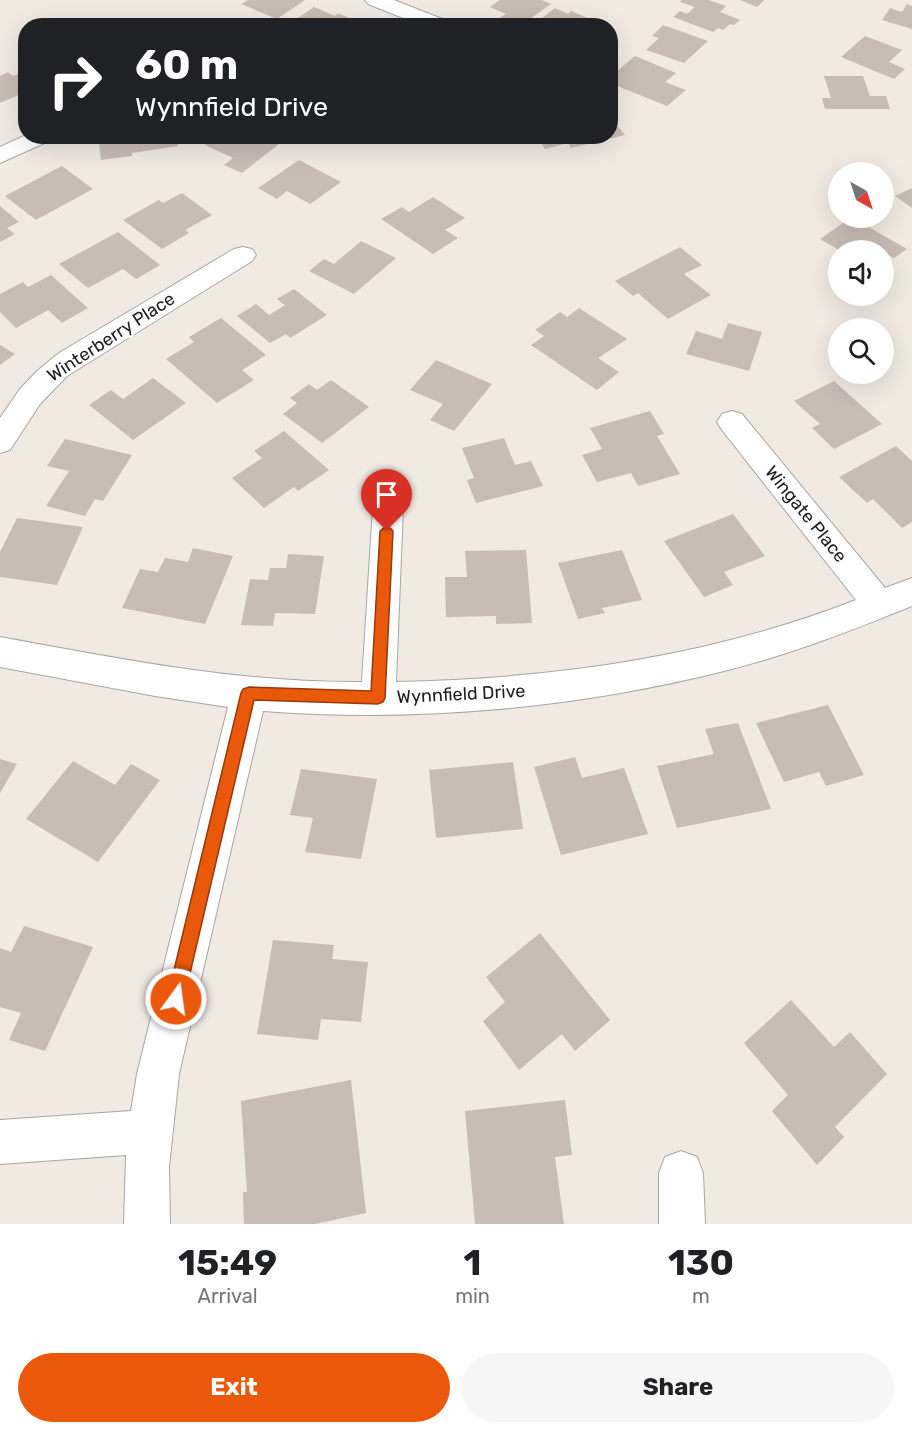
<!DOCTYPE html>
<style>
:root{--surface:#fff;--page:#f6f6f6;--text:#202124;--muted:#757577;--accent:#ea580c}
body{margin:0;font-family:Rubik,sans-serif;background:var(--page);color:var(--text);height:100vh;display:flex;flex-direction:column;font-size:22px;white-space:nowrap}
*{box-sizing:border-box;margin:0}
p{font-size:20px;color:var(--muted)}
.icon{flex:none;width:33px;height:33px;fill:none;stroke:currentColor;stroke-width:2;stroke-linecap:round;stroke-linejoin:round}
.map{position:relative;height:1224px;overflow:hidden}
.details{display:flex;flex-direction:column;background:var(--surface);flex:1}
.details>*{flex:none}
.top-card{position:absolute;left:18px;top:18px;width:600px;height:126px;border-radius:24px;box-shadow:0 6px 24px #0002;background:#202124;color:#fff;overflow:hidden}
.needle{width:39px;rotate:141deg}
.buttons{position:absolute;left:828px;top:162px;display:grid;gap:12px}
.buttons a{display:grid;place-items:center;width:66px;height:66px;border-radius:50%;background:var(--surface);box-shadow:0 6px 24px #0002;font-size:30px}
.pin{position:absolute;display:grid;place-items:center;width:51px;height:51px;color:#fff;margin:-62px -26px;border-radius:50% 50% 50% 0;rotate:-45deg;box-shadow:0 0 6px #0007}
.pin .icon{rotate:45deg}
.me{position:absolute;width:66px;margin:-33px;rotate:14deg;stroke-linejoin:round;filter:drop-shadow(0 0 4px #0008)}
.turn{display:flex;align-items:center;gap:21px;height:126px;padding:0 18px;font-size:27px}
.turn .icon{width:78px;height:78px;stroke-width:2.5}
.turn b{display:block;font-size:42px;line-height:51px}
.eta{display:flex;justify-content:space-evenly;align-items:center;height:102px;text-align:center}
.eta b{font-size:36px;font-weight:700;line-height:42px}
.action{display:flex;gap:12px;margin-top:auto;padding:12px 18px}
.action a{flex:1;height:69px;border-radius:36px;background:var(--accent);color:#fff;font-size:24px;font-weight:700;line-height:69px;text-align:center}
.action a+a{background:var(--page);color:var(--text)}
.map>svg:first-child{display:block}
.building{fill:#c8bcb6}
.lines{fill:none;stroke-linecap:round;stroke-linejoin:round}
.minor-casing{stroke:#a5a5a5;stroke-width:2}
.minor{fill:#fff;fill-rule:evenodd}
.route{fill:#ea580c;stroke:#983908;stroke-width:1.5}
.labels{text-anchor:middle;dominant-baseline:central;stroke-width:5;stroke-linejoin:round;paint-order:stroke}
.street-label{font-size:18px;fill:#1e1e1e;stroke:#fff}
</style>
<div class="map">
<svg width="912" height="1224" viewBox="0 0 912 1224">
<rect width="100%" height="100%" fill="#f0eae3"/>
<!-- building -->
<path class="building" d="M248,0h57l-28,19 -36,-15z
M500,0h42l9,4 -31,22h-7l-15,-7 8,-5 -16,-7z
M682,0h27l17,6 -6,6 20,8 -6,5 -4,-1 -7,6 -5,-2 -5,4 -40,-15 7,-6 7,3 8,-7 -15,-5z
M740,0h24l-7,7z
M907,4l5,2v23l-30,-9 8,-12 12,4z
M314,7l21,9 3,-3 18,8 -7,5h-56l-4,-2z
M555,8l13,6 3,-3 36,15h-58l-11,-5z
M663,25l45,16 -24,22 -38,-13 13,-12 -7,-2z
M865,36l37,14 -13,12 16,7 -11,10 -53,-22z
M635,56l41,17 -11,9 21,8 -19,16 -57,-23v-6z
M26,71v21l-26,11v-27l8,-4 5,4z
M824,76h39l7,20h16l4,13h-65l-3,-11h9z
M610,117l15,18 -54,13 -3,-5 -23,6 -9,-13h74z
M112,136h65l1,10 -46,7v3l-31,4 -2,-18 14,-2z
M217,136h45l17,8 -37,29 -18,-8 9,-7 -28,-13z
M299,160l42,22 -31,22 -23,-13 -10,8 -19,-11z
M62,166l31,23 -57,31 -31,-24z
M912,188v20l-17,-12z
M182,193l30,22 -27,15 4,3 -27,16 -39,-29 36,-20 4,3z
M433,197l32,21 -20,12 13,8 -25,16 -52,-35 21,-12 7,5z
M0,206l19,16 -12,6 8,6 -15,8z
M850,218h3l54,31 -13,9 -8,-4 -2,2v-6h-45l-19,-11z
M118,232l42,33 -24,14 -13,-10 -35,19 -29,-24z
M361,241l35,17 -42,36 -45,-23 15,-12 10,5z
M680,247l22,18 -18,9 27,21 -43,24 -30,-26 -5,3 -18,-15z
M51,275l37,33 -26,15 -14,-13 -32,18 -16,-16v-18l23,-12 5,5z
M294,289l33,26 -37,23 -4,-4 -16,9 -33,-27 19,-12 13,11 16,-10 -8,-6z
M579,308l48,31 -29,19 21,14 -22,18 -66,-45 13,-9 -9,-6 25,-18 7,5z
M221,318l45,37 -24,15 12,10 -37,23 -51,-44 28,-17 -5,-5z
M728,323l34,9 -13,39 -63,-17 10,-23 26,8z
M0,345l15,9 -15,11z
M436,360l56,24 -38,47 -24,-11 13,-16 -33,-14z
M153,378l33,25 -53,37 -44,-35 22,-15 12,9z
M331,380l38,27 -47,36 -39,-29 14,-11 -7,-5 19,-14 8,6z
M834,381l48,43 -48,25 -22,-21 8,-4 -26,-23z
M650,411l14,23 -7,2 23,38 -42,12 -7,-13 -34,9 -15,-27 20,-6 -12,-21z
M284,431l45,39 -31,21 -4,-4 -30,21 -32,-30 30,-20 -8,-7z
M504,438l11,27 16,-4 12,25 -67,17 -9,-23 7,-2 -12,-30z
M65,439l67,16 -29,46 -8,-2 -10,17 -39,-10 23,-35 -22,-5z
M896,446l16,15v61l-10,6 -29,-29 -6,4 -28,-26z
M733,514l32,42 -41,16 9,13 -29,12 -40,-56z
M17,518l66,9 -26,58 -57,-8v-25z
M193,548l40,8 -28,68 -83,-16 18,-39 18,3 7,-14 23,4z
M526,550l6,73 -36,1v-8l-50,1 -1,-40h22l-2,-26z
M622,550l20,50 -40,8 3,5 -27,6 -20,-56z
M288,554l36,2 -9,58 -40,-1 -2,13 -32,-1 9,-46 18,1 2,-12h16z
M828,705l36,70 -38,11 -7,-14 -35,10 -28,-59z
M738,723l33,86 -94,19 -20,-62 57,-12 -9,-25z
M575,757l7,21 42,-10 24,66 -87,21 -27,-88z
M0,759l17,5 -17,29z
M73,761l42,24 16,-21 29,16 -62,82 -72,-43z
M513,762l10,67 -87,9 -7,-68z
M301,769l76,10 -16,80 -56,-7 8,-34 -23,-3z
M24,926l69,21 -48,104 -36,-11 12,-27 -21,-6v-59l11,4z
M540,933l70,87 -35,31 -13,-17 -43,36 -36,-49 22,-19 -19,-25z
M273,940l61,5 -2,14 36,3 -7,60 -40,-3 -3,21 -61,-6z
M791,1000l43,47 16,-15 37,42 -52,53 9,10 -27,28 -45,-54 16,-16 -44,-52z
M351,1080l15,133 -51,11h-71l-1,-32h4l-6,-91z
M565,1100l7,55 -17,2 9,67h-89l-10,-113z"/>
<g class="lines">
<defs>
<path id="minor" d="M365,0h29l56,22 3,4h-30l-55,-22z
M26,135v1h26l-3,5 -49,22v-16z
M243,247l9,2 4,6 -4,6 -185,115 -27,28 -30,46 -10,3v-35l20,-29 17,-18 22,-18 175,-104z
M732,411l10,3 143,174 27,-10v28c-59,24 -121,48 -184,64 -149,38 -313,53 -465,41l-84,363 -10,93 1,57h-46l2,-69 -126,9v-44l131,-9 6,-37 91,-367 -73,-11 -155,-29v-30c121,22 238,46 362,45l11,-175 4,-9 11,-3 11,3 4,9 -7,175c156,-3 314,-25 460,-82l-134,-170 -5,-8 5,-8z
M681,1151l16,6 6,16 2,51h-46v-51l6,-16z"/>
</defs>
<!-- minor casing -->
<use href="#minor" class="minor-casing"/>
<!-- minor -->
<use href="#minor" class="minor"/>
</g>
<!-- route -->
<path class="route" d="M387,525l6,6 -8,167 -2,4 -5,2 -124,-4 -70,299 -3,6 -5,2 -6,-2 -3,-6 74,-306 2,-4 6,-2 122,4 9,-160z"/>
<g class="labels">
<!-- street labels -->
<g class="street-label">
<text transform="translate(111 337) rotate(-33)">Winterberry Place</text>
<text transform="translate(806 514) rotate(51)">Wingate Place</text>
<text transform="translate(461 694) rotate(-3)">Wynnfield Drive</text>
</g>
</g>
</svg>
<div class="buttons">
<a><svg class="needle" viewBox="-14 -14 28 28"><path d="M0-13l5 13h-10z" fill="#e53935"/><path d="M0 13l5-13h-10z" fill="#757577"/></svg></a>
<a><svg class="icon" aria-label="sound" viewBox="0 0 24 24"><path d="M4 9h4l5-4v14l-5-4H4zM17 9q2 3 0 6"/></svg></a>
<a><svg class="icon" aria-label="search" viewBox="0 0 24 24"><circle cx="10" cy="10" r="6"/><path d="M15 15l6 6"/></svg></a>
</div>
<div class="pin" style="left:387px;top:531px;background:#d93025"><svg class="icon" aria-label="arrive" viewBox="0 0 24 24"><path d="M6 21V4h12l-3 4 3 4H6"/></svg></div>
<svg class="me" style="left:176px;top:999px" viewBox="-20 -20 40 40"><circle r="17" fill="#ea580c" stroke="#fff" stroke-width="3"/><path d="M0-11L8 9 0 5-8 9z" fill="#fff"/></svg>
<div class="top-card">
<div class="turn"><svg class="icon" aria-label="right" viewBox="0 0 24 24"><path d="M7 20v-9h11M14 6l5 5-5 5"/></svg><div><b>60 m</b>Wynnfield Drive</div></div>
</div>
</div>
<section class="details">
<div class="eta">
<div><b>15:49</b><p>Arrival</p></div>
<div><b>1</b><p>min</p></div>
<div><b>130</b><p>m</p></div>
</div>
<div class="action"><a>Exit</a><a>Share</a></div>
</section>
